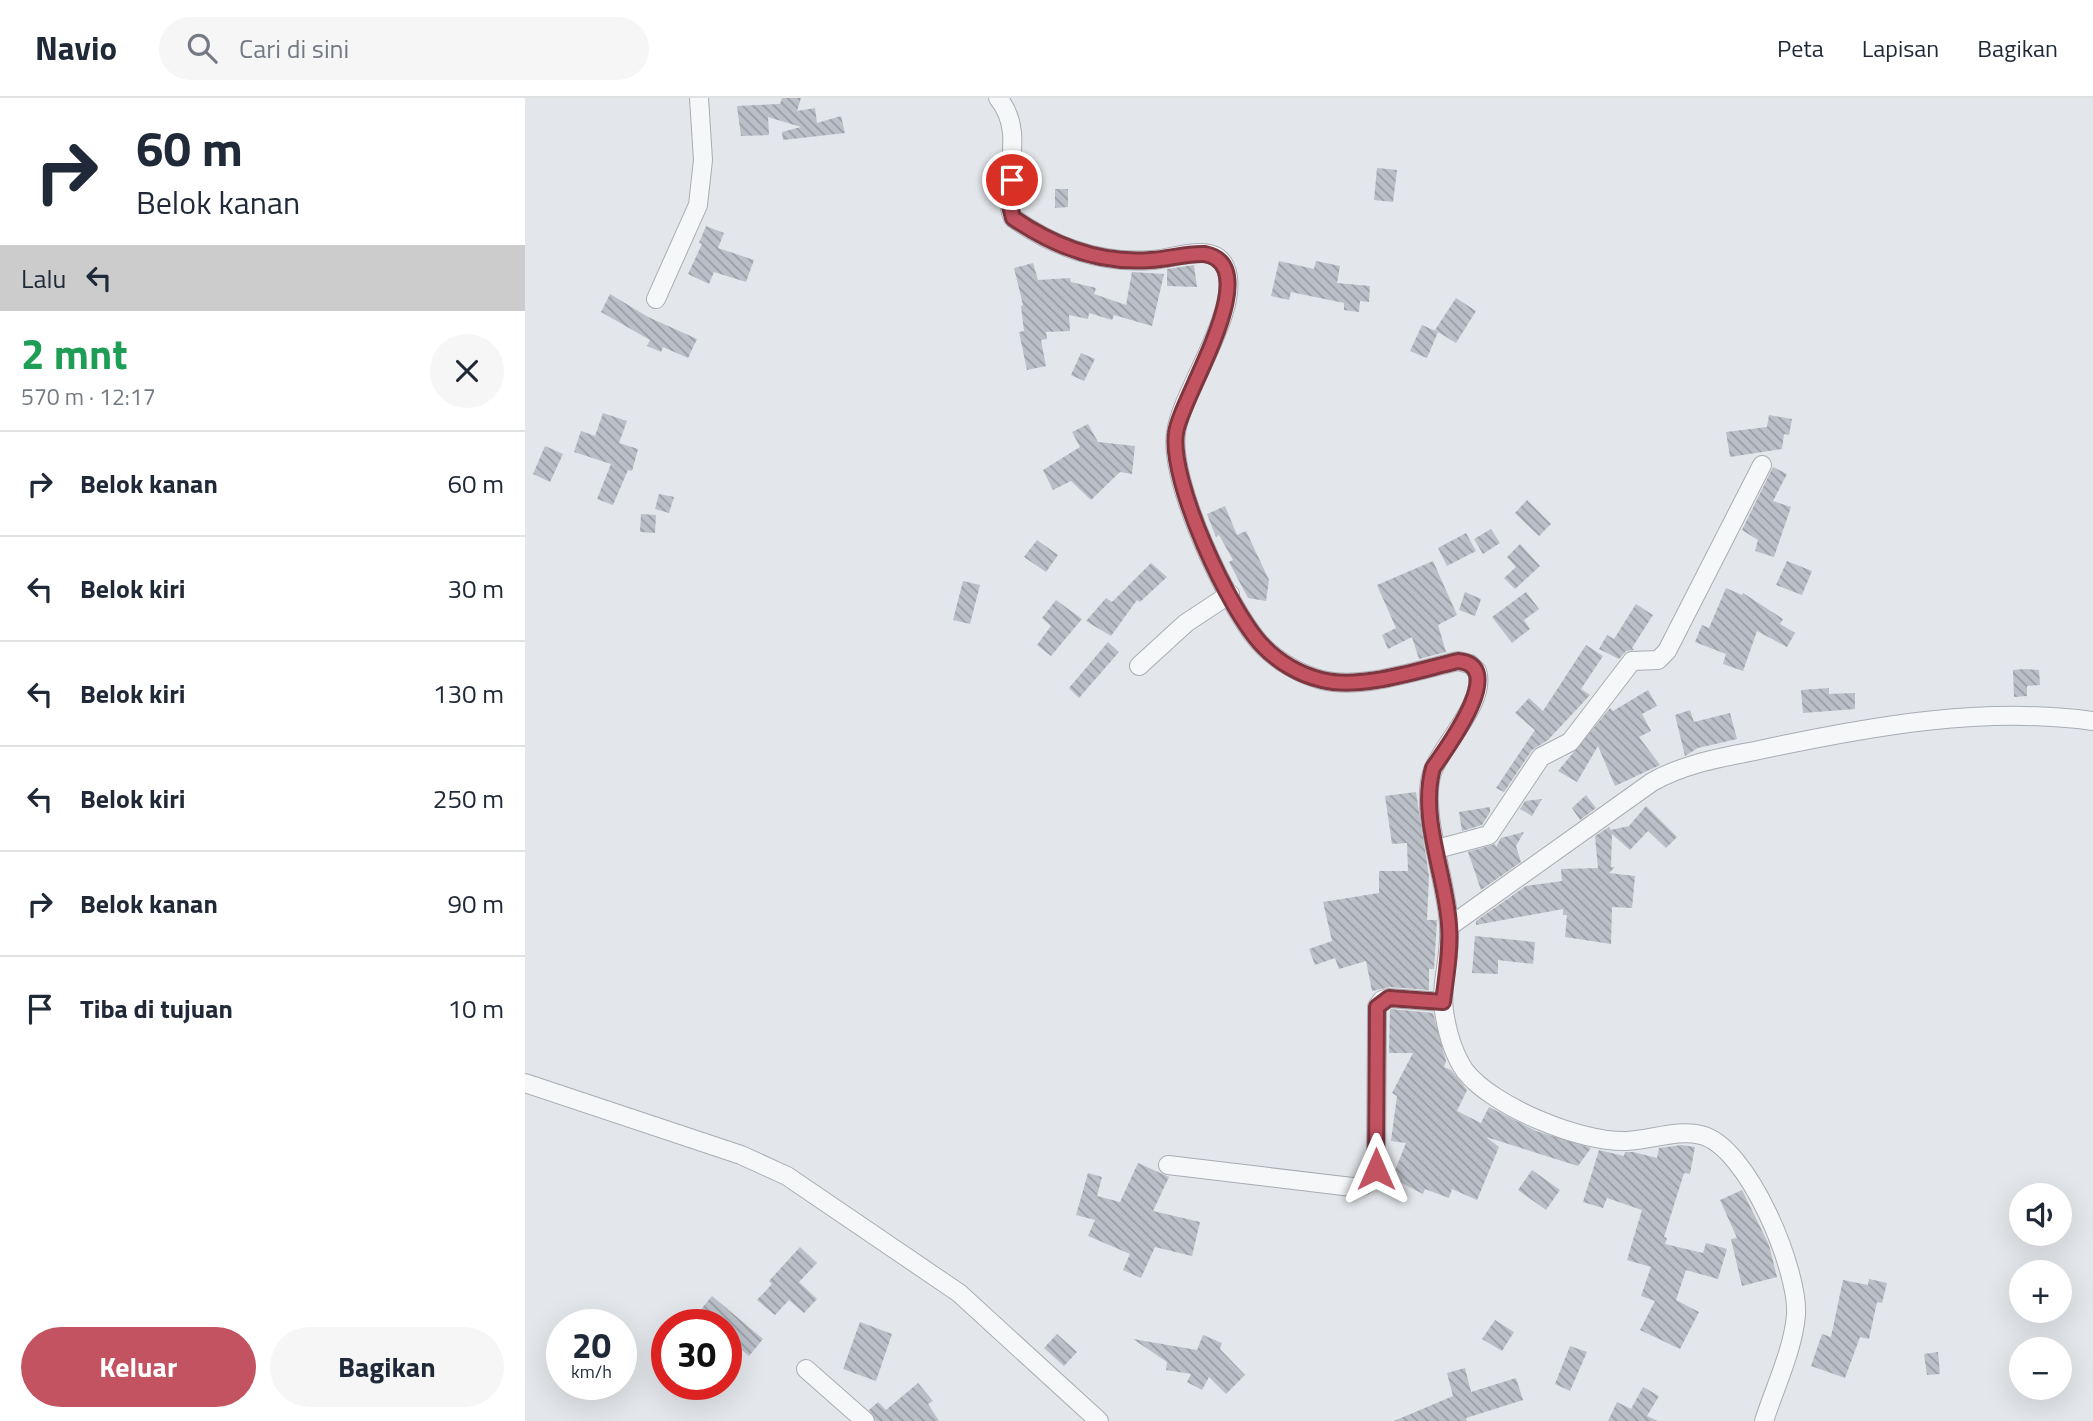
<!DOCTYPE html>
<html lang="id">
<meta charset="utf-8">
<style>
:root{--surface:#fff;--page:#f6f6f7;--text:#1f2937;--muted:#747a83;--line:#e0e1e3;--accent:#c45361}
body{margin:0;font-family:"Titillium Web",sans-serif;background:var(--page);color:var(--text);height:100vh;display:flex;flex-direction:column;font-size:26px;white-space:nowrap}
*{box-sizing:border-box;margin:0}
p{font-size:23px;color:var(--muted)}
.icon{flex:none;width:38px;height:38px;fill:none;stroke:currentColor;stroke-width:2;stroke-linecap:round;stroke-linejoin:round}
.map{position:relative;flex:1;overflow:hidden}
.details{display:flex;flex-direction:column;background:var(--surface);width:525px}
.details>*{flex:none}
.guide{background:#fff;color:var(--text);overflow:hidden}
.fabs{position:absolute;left:1484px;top:1085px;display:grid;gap:14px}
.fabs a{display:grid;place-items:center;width:63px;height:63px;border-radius:50%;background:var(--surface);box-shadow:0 7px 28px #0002;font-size:35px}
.speed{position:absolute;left:21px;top:1211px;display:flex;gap:14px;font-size:35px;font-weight:700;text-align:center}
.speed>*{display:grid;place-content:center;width:91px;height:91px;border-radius:50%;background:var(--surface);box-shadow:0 7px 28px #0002;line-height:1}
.speed small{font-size:18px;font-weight:400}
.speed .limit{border:10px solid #d22;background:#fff;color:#111}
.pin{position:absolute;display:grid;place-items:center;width:60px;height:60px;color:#fff;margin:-30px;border:4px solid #fff;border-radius:50%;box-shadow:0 2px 7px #0007}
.me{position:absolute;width:77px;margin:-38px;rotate:0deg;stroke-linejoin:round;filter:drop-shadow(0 0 5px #0008)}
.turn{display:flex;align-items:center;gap:24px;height:147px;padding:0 21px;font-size:32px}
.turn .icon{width:91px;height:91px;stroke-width:2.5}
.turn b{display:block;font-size:49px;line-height:60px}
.then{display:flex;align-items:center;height:66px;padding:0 21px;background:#0003;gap:14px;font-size:26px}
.round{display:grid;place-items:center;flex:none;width:74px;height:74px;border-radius:37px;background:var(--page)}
.summary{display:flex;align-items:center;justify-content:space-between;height:119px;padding:0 21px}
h1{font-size:42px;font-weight:700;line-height:52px;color:#1e9e55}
.button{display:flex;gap:14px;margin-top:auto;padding:14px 21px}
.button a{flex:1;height:80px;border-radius:42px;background:var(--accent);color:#fff;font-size:28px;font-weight:700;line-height:80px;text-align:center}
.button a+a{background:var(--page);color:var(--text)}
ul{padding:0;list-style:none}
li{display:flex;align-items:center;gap:21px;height:105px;padding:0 21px;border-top:2px solid var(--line)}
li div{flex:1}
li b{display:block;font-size:26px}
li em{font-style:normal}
header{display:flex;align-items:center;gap:42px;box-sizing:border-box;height:98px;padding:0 35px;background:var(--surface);border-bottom:2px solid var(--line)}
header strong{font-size:33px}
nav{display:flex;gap:38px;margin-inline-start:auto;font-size:24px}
.search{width:490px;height:63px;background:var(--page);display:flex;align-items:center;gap:18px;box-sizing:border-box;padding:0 24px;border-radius:38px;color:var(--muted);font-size:26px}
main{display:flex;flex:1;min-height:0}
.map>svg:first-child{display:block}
.building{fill:url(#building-back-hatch)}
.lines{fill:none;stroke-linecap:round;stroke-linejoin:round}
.minor-casing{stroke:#a8adb4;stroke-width:20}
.minor{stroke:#f6f7f9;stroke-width:18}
.route-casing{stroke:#7f363f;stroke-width:18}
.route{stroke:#c45361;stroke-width:12}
</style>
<header>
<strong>Navio</strong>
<div class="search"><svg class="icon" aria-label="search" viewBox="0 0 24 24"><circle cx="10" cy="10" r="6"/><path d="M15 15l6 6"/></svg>Cari di sini</div>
<nav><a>Peta</a><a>Lapisan</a><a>Bagikan</a></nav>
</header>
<main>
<section class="details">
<div class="guide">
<div class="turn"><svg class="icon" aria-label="right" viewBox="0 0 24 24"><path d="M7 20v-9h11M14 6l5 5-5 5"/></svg><div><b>60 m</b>Belok kanan</div></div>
<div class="then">Lalu<svg class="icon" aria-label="left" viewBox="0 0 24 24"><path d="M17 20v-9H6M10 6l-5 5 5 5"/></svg></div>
</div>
<div class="summary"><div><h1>2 mnt</h1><p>570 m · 12:17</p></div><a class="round"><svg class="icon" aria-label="close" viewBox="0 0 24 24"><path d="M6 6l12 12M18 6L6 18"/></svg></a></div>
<ul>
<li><svg class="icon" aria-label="right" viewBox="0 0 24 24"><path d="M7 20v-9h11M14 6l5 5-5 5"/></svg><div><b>Belok kanan</b></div><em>60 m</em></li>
<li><svg class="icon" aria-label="left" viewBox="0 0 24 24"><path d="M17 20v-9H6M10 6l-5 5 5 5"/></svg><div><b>Belok kiri</b></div><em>30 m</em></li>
<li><svg class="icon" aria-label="left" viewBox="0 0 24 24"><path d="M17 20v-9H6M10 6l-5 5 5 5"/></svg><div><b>Belok kiri</b></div><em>130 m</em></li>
<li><svg class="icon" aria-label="left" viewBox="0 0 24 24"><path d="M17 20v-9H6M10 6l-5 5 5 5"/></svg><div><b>Belok kiri</b></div><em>250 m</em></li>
<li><svg class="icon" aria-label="right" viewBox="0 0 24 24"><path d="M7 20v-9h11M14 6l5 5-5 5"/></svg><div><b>Belok kanan</b></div><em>90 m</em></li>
<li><svg class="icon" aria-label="arrive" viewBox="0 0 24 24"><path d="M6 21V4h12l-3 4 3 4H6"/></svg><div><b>Tiba di tujuan</b></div><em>10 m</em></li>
</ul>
<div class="button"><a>Keluar</a><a>Bagikan</a></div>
</section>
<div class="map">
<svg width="1568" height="1323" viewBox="0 0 1568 1323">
<defs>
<pattern id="building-back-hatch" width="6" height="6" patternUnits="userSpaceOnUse" patternTransform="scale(1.75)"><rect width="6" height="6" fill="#bbbfc7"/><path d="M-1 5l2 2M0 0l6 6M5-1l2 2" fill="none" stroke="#989ca3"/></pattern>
</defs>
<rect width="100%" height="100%" fill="#e3e6ea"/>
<!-- building -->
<path class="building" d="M257,0h19l-4,13 18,-3 2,15 24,-7 4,17 -62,7 -1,-8 19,-5 -33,-10 1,18 -28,1 -4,-30 43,-2z
M852,70l20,2 -4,32 -19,-2z
M530,91h13v18l-13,1z
M181,128l18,7 -6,15 36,12 -8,22 -32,-10 -5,12 -21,-10 14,-30 -3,-1z
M754,163l35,8 2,-8 24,5 -3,17 33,3 -1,16 -9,-1 -1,11 -15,-2v-7l-53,-11 -2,8 -18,-4z
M508,165l5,17 32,-2 1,4 25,6 -2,6 32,11 6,-33 32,2 -12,52 -38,-11 -2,5 -23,-7 -1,6 -19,-4 1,16 -24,1 1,7 -6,1 5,26 -19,4 -8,-38 5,-1 -3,-25 2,-1 -9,-37z
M669,167l3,22 -30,-1v-17z
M85,196l38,23 49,22 -9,19 -25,-11 -2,5 -14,-6 3,-6 -49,-28z
M931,200l20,13 -20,32 -21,-13z
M897,227l16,7 -11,26 -17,-7z
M556,255l14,6 -11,22 -13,-6z
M78,315l24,8 -8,22 19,6 -6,22 -4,-1 -15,35 -16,-6 14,-35 -37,-12 7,-21 14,5z
M1244,317l23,4 -3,16 -5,-1 -2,15 -52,8 -4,-25 41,-5z
M563,326l10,18 37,4 -3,28 -12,-2 -29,28 -20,-19 -18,9 -10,-20 37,-23 -8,-15z
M20,348l18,8 -13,28 -17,-8z
M1248,369l14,7 -14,27 18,6 -17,50 -19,-6 3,-11 -16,-10z
M134,396l15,3 -5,16 -14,-4z
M1002,402l24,24 -12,12 -24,-23z
M700,408l12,29 9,-4 23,49 -3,21 -18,-3 -19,-36 4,-2 -14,-25 -3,2 -9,-23z
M116,416l15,1 -1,18 -15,-1z
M966,431l9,14 -17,11 -9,-15z
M941,435l10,18 -29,15 -9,-18z
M512,442l21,15 -12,17 -22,-15z
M995,446l20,22 -25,23 -11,-11 12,-11 -9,-10z
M908,463l24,54 -19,10 8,27 -27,7 -7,-22 -24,12 -6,-14 14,-7 -19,-43z
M1262,463l25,10 -10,24 -26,-10z
M626,465l16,14 -27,25 -3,-2 -26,36 -25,-15 20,-23 6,4z
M438,483l17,4 -10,39 -17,-4z
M1201,490l16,7 1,-2 40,26 -3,5 15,9 -8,14 -30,-16 -14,40 -20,-7 3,-10 -31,-12 7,-17 7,3z
M940,494l16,7 -6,17 -16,-6z
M1001,494l13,17 -15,11 6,9 -18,14 -20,-26z
M531,502l26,19 -31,37 -14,-11 14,-19 -9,-8z
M1111,506l17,11 -21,33 2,2 -8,1 -7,8 -20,-10 8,-14 7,4z
M583,544l11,10 -40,46 -10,-10z
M1061,547l17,11 -22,33 9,6 -42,45 -16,10 -28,42 -8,-4 39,-58 -20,-17 14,-15 14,13z
M1500,571l14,1 1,15 -13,1v10l-13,1 -1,-27z
M1304,590v6l26,-1v16l-52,4 -2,-23z
M1123,592l9,16 -15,8 9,17 -12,6 21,28 -45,21 -17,-40 -21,36 -19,-11 52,-63 3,3z
M1165,612l4,12 36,-9 7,26 -39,9 -13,8 -10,-41z
M891,694l13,84 -2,44h10l-3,49h-5v21l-39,-3 -18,4 -6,-30 -27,8 -4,-11 -20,7 -6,-16 23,-8 -9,-39 56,-9v-22h29l-1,-28 -15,1 -7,-48z
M1061,697l10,13 -16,12 -8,-12z
M1017,701l-10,17 -12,-7 5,-8z
M1121,708l31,31 -11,11 -18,-17 -18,19 -18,-16 -1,33h4l-6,6 26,3 -3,32 -20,-1 -1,37 -46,-7 2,-22h-4v-6l-87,16v-4l50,-35 36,-5 -1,-12 37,-1 -3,-32 14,-9 2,3 18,-4z
M965,709v5l-8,13 -20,6 -3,-19z
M999,734l-8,14 5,16 -40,28 -13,-38 27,-8 1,3 5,-9z
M950,838l60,6 -2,22 -35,-4v14l-26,-1z
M865,911l43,4 13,48 -2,6 7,3 16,20 -10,21 24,12 8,-16 47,24 55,17 -13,18 -92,-29 13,10 -22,53 -25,-11 -3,9 -24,-9 -2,5 -31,-16 14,-35 -15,-2 6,-45 -5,-3 21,-40h-24z
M1157,1047l13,2 -5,27 -6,-1 -20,64 3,1 -2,6 38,9 3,-10 21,6 -9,30 -32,-9 -10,30 23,12 -19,37 -40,-19 15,-29 -14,-5 10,-29 -24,-7 15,-50 -35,-12 -4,10 -20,-6 16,-52 25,6 1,-4h8l24,6 2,-10z
M613,1065l31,14 -16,34 47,11 -8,34 -37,-9 -14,31 -18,-8 7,-16 -42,-18 7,-16 -19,-5 12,-42 14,4 -5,19 23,6z
M1007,1072l28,20 -14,20 -28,-20z
M1217,1092l27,55 8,32 -35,9 -11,-47 6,-1 -17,-38z
M275,1149l17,16 -18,19 18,17 -13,14 -15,-13 -14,15 -18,-15 15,-16 -3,-3z
M1344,1181l18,4 -5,20 -5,-1 -8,37 -9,-2 -15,41 -34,-12 11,-32 9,3 12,-57 25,5z
M187,1198l51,43 -14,17 -23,-19v-12h-14l-14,-12z
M970,1222l19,12 -12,19 -20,-12z
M335,1224l32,12 -16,47 -33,-12z
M532,1236l20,18 -13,14 -20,-18z
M678,1237l19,8 -2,6 25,26 -19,19 -17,-17 -7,13 -15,-8 4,-8 -25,-4 1,-8 -34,-23 64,11z
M1045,1248l17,6 -17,39 -15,-7z
M1413,1254l2,22 -13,1 -3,-21z
M940,1270l6,24 45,-14 7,22 -57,18 1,3h-73l59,-25 -6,-23z
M393,1285l15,18 -5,3 11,17h-63l-7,-11 9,-8 8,8z
M1118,1289l16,9 -12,20 11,5h-50l9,-19 14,7z"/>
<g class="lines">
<defs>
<path id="minor" d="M473,0c31,37 0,86 15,120 41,29 89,46 139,42 20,-1 58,-17 71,3 25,39 -42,127 -47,170 -7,49 51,172 83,209 16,18 40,32 63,38 39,10 97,-10 136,-19l12,3 7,7c10,29 -33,72 -44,99 -15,39 15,114 16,157 2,28 -9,57 -5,84 3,20 10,44 21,60 28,36 117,72 162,70 24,-1 51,-12 74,-6 47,11 98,136 95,180 -3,35 -21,72 -32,106
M131,201l42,-94 5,-45 -4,-62
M614,568l47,-43 44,-29
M912,751l52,-14 52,-78 29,-15 62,-81 26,-1 9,-9 95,-186
M925,828l202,-144c35,-20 74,-25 112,-33 108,-23 220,-43 329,-28
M0,985l216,72 46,21 172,117 140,128
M643,1067l184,22c12,0 22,-5 24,-18l1,-162 5,-7 7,-2 54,4
M281,1271l59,52"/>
</defs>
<!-- minor casing -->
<use href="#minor" class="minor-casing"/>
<!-- minor -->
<use href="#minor" class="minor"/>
</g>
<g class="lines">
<defs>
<path id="route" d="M487,82l-2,26 3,12c42,29 88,46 138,42 18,-1 36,-7 54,-6 63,12 -25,144 -29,179 -7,48 53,178 87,213 15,16 37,29 59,34 39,10 97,-10 136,-19 51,4 -12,88 -25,107 -14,50 13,107 16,157 2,26 -3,52 -6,77l-54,-4 -12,9 -1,162"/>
</defs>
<!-- route casing -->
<use href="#route" class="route-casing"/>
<!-- route -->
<use href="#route" class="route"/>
</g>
</svg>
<div class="fabs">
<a><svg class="icon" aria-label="sound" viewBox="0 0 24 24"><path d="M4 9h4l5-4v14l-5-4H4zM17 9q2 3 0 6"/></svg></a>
<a>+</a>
<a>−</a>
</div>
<div class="speed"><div>20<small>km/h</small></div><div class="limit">30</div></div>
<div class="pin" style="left:487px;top:82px;background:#d93025"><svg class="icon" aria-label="arrive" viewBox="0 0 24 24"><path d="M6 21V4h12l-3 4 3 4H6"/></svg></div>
<svg class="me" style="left:851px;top:1071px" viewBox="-20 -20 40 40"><path d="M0-17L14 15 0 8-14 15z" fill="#c45361" stroke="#fff" stroke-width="4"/></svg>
</div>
</main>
